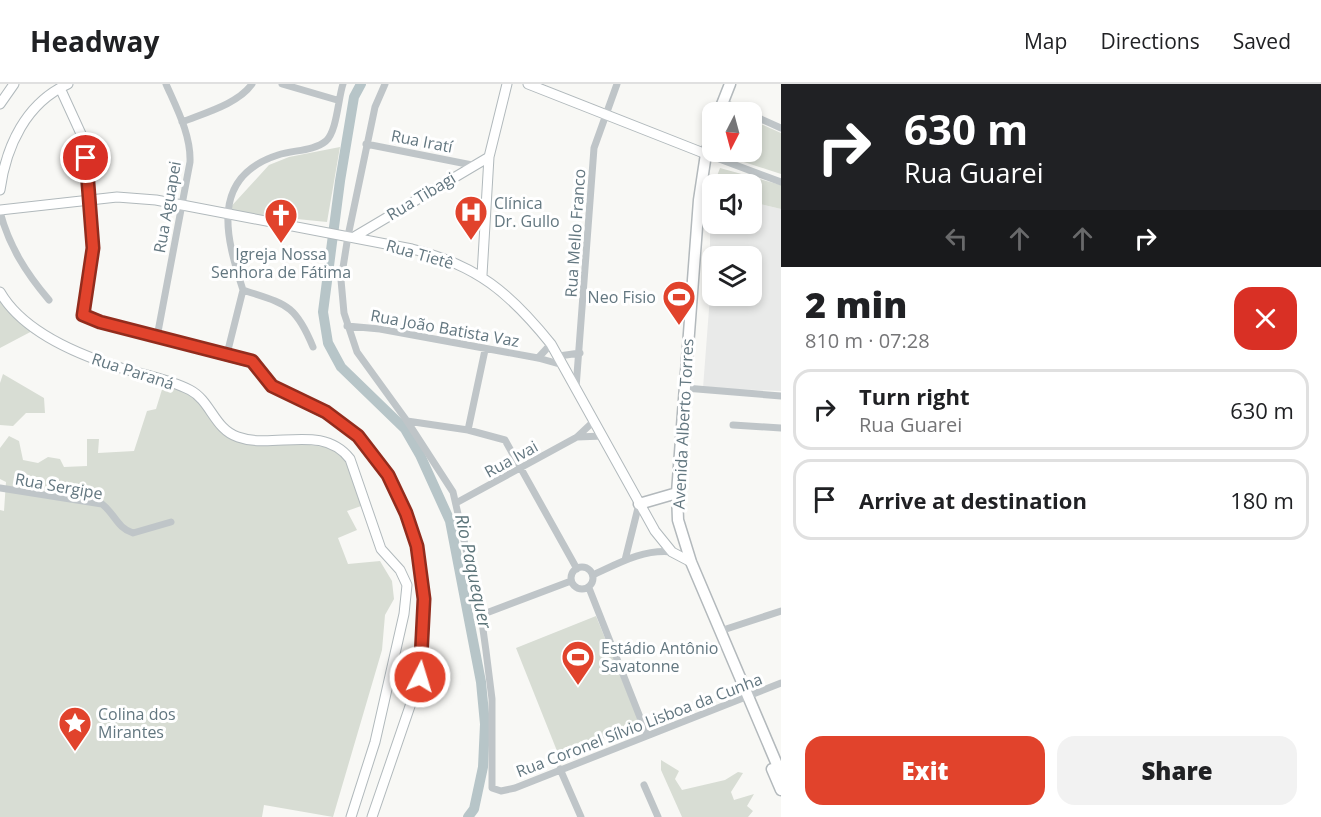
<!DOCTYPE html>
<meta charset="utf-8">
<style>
:root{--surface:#fff;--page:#f2f2f2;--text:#202124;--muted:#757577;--line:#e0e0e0;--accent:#e1432c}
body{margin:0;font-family:"Open Sans",sans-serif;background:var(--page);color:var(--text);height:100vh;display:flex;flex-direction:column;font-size:22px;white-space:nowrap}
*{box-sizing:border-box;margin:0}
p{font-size:20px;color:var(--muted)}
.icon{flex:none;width:33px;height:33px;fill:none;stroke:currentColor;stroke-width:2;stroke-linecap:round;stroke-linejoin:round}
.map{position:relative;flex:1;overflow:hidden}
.drawer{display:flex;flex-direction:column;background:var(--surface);width:540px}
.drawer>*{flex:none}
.hud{background:#202124;color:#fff;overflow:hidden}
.needle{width:39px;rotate:186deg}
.controls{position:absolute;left:702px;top:18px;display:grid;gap:12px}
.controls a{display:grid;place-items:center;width:60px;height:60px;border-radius:12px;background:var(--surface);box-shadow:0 3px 9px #0003;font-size:30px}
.pin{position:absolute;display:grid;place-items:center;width:51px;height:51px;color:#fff;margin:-26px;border:3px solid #fff;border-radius:50%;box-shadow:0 2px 6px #0007}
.me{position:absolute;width:66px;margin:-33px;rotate:5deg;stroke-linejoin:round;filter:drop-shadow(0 0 4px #0008)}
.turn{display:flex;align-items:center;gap:21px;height:126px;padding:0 24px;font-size:27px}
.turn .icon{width:78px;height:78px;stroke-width:2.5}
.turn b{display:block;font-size:42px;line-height:51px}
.lanes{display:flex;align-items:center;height:57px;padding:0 24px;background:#0003;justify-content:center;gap:30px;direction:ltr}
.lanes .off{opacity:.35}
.round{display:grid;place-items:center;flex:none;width:63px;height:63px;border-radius:18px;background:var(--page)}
.overview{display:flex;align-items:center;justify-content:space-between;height:102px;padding:0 24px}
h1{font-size:36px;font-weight:800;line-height:45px}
.primary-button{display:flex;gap:12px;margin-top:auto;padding:12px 24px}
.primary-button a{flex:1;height:69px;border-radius:18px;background:var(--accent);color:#fff;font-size:24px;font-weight:800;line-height:69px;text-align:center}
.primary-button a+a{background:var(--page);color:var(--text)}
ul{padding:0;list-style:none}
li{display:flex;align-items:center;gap:18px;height:81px;margin:0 12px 9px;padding:0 12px;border:3px solid var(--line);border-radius:18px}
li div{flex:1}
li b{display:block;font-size:22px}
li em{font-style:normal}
header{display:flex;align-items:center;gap:36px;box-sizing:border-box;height:84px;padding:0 30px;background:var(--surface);border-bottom:2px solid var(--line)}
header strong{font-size:28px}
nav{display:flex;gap:33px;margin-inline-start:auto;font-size:21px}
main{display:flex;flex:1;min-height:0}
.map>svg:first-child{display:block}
.built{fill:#e9eae9;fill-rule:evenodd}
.green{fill:#d8ddd4}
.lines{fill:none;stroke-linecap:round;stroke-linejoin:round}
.river{stroke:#b7c5c8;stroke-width:10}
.secondary-casing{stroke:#b1b9bc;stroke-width:11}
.primary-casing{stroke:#b3b9bc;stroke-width:13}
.street{stroke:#bfc5c8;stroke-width:7}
.secondary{stroke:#fff;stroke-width:9}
.primary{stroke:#fff;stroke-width:10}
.route-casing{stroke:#922c1d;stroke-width:15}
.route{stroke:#e1432c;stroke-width:10}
.labels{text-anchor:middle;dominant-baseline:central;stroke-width:6;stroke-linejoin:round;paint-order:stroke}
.street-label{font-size:16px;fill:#637780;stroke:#fff}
.poi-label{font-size:16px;fill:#637780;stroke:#fff;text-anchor:start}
.water-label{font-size:18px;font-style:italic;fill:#5e767b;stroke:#fff}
</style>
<header>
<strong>Headway</strong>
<nav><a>Map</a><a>Directions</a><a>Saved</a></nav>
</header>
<main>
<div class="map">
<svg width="781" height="733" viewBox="0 0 781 733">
<rect width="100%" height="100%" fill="#f8f8f5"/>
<!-- built -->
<path class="built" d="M752,118l29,7v182l-78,-3 7,-92v-63l3,-3h8l1,-6h30zM712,172h40v40h-40z"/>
<!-- green -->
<path class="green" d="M752,36l29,13v41l-71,-23 2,-5v6h40z
M340,63l-13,75 -101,-10 43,-47 20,-8z
M720,84l61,17v24l-29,-7v-18h-38z
M0,211l36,34 -36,19z
M3,290l41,24 1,15h-19l-13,13 -13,-1v-42z
M164,299l27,10 37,36 13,8 94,11 10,9 19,48 -17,6 10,19 -19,8 10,26 32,-3 12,20 2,18 -9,16 -3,35 -49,167 -69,-12 -2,12h-262v-307l4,1 2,-29 -6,-3v-31l9,-12 10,5 4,19 15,3 10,-6 12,2 4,8 23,-1v-27h12l-1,14 36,-2 13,-40 9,-2z
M596,532l44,108 -81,32 -43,-108z
M661,676l18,11 -4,8 7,11 43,-10 13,-8 5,1 -12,19 3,8 20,-6 -7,12 6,5 -5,6h-66l-21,-47z"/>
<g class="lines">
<!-- river -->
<path class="river" d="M361,0l-7,13 -14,84 -17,131 5,31 13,24 64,62 15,26 30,66 31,161 4,42 -2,43 -9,42 -6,8"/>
<defs>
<path id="secondary" d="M528,0l178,70
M60,4l22,48 8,64 3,56 -10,59 17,7 156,42 16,22 71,37 29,29 16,23 18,38 11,33 7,53 -4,78 -48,140
M0,20l14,-20
M0,106c6,-44 26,-87 68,-106
M0,126l117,-13 39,3 256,49c65,16 98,44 139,95l104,187 17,21 19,10
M354,153l135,-80
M482,191l7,-118 18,-73
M0,208c23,40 79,63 121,76 23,7 48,11 69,22 21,11 24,39 48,47 36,13 84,-14 112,22l31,90 19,21 7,15 -3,29 -29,128 -24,75"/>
<path id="primary" d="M719,28l11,-28
M712,49l-6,21 -7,46 -22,293 1,27 13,42 90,212
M639,420l38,-11
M772,685l9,21"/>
</defs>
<!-- secondary casing -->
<use href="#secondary" class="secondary-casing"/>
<!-- primary casing -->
<use href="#primary" class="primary-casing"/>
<!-- street -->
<path class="street" d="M282,0l55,16
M385,0l-10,23 -27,129 -7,44 3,33 13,39 50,69 46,71 28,123 5,36 6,48v89l9,3 14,-3 266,-105
M723,18l23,10
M752,31l29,13
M182,38c22,-9 56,-18 70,-38
M366,60l106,21
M706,70l75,28
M0,128c9,34 26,61 49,88
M243,206c-17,-52 -34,-113 35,-135 15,-5 36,-4 48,-14 11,-10 12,-42 17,-57
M243,206c42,14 52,13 70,57
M347,242l33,3 158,29 25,7
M157,253l33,-175c1,-27 -13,-53 -24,-78
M227,270l16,-64
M559,272l21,-3
M538,274l13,-14
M576,304l18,-240 23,-64
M685,304l96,8
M407,337l61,9 37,10 72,129
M733,341l48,3
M468,346l17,-80
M577,353l26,-1
M0,404l102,16c13,10 15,24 31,29l38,-11
M456,419l121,-66 17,-16
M625,476l14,-56
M571 494a11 11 0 1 1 22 0a11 11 0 1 1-22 0Z
M593,491c26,-12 50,-26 79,-23
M589,504l58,147
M481,531l90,-34
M720,547l61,-20
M560,685l21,48
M644,701l14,32"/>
<!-- secondary -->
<use href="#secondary" class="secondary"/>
<!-- primary -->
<use href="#primary" class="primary"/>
</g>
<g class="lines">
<defs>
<path id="route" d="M86,74l7,90 -10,67 17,7 152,39 20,25 54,26 32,24 30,39 18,38 11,33 7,53 -4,78"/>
</defs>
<!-- route casing -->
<use href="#route" class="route-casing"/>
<!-- route -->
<use href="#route" class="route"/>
</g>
<!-- icons -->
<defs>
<symbol id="hospital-pin" viewBox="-11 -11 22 30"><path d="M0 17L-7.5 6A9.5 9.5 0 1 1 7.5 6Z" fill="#e1432c" stroke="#fff"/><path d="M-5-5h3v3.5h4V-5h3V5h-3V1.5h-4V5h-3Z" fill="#fff"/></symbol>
<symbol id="church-pin" viewBox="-11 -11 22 30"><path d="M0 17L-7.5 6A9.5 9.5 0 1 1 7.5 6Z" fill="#e1432c" stroke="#fff"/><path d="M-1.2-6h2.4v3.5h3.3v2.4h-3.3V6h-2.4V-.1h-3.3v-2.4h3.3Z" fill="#fff"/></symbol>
<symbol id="stadium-pin" viewBox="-11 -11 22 30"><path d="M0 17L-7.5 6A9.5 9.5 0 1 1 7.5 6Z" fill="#e1432c" stroke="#fff"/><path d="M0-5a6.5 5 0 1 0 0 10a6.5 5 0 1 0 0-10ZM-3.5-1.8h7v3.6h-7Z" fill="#fff"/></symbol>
<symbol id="sight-pin" viewBox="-11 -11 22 30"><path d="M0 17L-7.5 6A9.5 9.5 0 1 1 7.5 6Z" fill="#e1432c" stroke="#fff"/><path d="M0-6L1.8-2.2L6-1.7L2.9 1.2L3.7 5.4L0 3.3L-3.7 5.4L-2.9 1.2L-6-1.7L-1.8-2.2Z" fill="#fff"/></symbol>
</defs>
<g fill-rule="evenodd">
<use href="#hospital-pin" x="452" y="109" width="38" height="52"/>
<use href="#church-pin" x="262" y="112" width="38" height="52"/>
<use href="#stadium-pin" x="660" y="194" width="38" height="52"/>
<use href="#stadium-pin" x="559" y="554" width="38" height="52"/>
<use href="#sight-pin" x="56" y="620" width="38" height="52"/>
</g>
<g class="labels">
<!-- street labels -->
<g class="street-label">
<text transform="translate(422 57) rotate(11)">Rua Iratí</text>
<text transform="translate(421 112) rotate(-31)">Rua Tibagi</text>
<text transform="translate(167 123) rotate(-80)">Rua Aguapei</text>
<text transform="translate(575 149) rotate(-86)">Rua Mello Franco</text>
<text transform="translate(420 170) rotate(16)">Rua Tietê</text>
<text transform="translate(445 244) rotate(10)">Rua João Batista Vaz</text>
<text transform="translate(133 287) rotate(18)">Rua Paraná</text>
<text transform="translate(683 340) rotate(-87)">Avenida Alberto Torres</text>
<text transform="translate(511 375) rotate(-29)">Rua Ivai</text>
<text transform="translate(59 402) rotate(10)">Rua Sergipe</text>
<text transform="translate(639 641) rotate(-21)">Rua Coronel Sílvio Lisboa da Cunha</text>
</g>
<!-- poi labels -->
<g class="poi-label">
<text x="494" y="119">Clínica<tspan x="494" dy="18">Dr. Gullo</tspan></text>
<text x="281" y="170" text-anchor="middle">Igreja Nossa<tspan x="281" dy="18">Senhora de Fátima</tspan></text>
<text x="656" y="213" text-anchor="end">Neo Fisio</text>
<text x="601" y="564">Estádio Antônio<tspan x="601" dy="18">Savatonne</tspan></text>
<text x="98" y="630">Colina dos<tspan x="98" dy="18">Mirantes</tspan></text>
</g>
<!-- water labels -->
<g class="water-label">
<text transform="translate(474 487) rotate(78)">Rio Paquequer</text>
</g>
</g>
</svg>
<div class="controls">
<a><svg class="needle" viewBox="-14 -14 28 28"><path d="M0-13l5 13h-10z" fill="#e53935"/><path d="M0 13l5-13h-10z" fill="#757577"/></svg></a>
<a><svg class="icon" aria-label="sound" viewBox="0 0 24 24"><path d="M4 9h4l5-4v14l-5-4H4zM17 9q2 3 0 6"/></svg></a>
<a><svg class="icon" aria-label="layers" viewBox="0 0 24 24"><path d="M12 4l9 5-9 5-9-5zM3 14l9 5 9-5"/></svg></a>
</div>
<div class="pin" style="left:86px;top:74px;background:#d93025"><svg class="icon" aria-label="arrive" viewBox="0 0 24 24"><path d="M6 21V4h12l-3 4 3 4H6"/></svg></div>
<svg class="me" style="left:420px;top:593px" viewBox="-20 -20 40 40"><circle r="17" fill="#e1432c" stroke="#fff" stroke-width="3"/><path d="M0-11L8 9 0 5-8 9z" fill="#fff"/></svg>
</div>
<section class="drawer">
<div class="hud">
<div class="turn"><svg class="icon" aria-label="right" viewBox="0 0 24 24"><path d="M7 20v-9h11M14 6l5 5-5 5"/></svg><div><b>630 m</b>Rua Guarei</div></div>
<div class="lanes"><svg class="icon off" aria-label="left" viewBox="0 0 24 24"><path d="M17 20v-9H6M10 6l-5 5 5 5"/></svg><svg class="icon off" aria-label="ahead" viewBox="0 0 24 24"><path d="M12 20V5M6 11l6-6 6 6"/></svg><svg class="icon off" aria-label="ahead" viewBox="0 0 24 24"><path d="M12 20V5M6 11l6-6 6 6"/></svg><svg class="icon" aria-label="right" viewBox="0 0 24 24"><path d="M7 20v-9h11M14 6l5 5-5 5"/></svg></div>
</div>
<div class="overview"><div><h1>2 min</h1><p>810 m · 07:28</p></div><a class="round" style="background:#d93025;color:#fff"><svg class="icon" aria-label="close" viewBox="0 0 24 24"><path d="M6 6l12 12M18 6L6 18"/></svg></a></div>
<ul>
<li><svg class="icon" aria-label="right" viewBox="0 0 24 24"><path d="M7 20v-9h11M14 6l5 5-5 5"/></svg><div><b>Turn right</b><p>Rua Guarei</p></div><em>630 m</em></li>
<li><svg class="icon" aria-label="arrive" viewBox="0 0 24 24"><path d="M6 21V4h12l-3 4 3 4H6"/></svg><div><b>Arrive at destination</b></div><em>180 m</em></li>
</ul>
<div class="primary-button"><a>Exit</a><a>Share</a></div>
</section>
</main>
